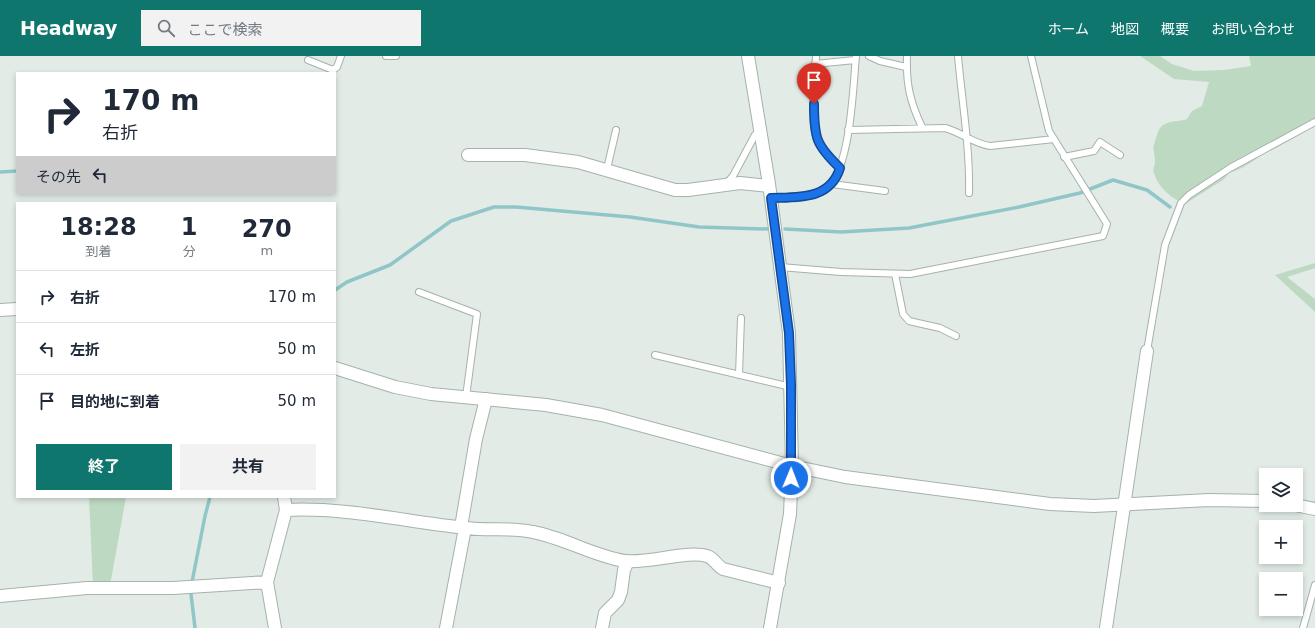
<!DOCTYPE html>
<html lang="ja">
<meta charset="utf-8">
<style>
:root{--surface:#fff;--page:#f2f2f3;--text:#1f2937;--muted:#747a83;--line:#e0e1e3;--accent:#0f766e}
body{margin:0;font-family:"DejaVu Sans","Noto Sans JP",sans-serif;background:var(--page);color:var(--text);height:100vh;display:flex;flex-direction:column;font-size:15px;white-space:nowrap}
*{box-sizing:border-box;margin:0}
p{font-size:13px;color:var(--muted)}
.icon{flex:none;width:22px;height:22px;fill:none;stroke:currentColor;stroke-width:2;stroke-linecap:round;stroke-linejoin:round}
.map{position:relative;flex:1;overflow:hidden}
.drawer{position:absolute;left:16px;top:146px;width:320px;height:296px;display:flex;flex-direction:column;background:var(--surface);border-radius:0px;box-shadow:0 2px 6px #0003}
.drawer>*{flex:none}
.guide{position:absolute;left:16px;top:16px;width:320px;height:122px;border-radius:0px;box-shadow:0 2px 6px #0003;background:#fff;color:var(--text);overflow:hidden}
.tools{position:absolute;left:1259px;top:412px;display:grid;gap:8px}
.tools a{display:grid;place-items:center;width:44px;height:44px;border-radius:0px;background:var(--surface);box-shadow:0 2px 6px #0003;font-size:20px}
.pin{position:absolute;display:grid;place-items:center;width:34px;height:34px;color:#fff;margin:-41px -17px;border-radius:50% 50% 50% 0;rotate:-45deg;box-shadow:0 0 4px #0007}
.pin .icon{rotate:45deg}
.me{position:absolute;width:44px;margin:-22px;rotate:1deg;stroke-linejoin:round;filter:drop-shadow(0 0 3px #0008)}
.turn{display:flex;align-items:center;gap:14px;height:84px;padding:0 20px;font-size:18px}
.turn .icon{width:52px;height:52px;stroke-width:2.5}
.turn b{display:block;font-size:28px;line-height:34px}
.then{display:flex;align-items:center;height:38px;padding:0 20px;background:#0003;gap:8px;font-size:15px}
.eta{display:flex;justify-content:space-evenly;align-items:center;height:68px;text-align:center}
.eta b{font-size:24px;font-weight:700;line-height:28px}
.button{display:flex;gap:8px;margin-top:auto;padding:8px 20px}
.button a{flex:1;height:46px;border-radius:0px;background:var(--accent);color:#fff;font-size:16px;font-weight:700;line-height:46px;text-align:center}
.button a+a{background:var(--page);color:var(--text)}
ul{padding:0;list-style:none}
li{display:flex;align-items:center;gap:12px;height:52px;padding:0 20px;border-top:1px solid var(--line)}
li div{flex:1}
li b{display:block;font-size:15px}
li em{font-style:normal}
header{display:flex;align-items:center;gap:24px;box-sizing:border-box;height:56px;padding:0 20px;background:var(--accent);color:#fff}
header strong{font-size:19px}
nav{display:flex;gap:22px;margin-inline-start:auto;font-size:14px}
.search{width:280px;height:36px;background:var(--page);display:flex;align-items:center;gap:10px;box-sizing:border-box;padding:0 14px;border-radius:0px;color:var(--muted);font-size:15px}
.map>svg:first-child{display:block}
.green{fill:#bed9c2}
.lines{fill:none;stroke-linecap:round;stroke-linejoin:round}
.stream{stroke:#91c6c9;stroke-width:3.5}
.service-casing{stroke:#a6b2ac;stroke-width:8}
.minor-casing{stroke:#a6b2ac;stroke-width:14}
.tertiary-casing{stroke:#a6b2ac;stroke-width:14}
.service{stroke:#fff;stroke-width:6}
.minor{stroke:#fff;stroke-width:12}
.tertiary{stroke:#fff;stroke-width:12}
.route-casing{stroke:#114b97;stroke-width:10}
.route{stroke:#1a73e8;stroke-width:7}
</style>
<header>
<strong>Headway</strong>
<div class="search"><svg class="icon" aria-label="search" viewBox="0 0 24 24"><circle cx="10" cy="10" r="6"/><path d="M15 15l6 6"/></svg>ここで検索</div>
<nav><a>ホーム</a><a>地図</a><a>概要</a><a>お問い合わせ</a></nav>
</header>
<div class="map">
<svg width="1315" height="572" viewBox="0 0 1315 572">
<rect width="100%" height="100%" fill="#e2ebe6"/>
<!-- green -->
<path class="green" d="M1140,0h20l12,8 22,7 30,-1 27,-4 -2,-10h66v62l-46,26c-4,11 -28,27 -39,28l-7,8 -38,24c-13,-5 -27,-17 -31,-31 -2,-4 1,-7 1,-11 0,-13 -4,-10 1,-24 2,-5 2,-9 7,-13 8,-5 15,-3 24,-6l5,-8 10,-5 7,-24 -35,-3z
M1315,207v5l-28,9 28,22v13l-40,-37z
M89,441h37l-15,83 -2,4 -16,2z"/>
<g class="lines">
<!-- stream -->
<path class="stream" d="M0,116l17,-1
M785,173l56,3 68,-4 110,-21 61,-14 33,-13 34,10 23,17
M335,234l12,-8 43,-17 61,-44 43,-14h22l114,10 69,10 69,2
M192,526l13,-66 5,-19
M191,538l4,34"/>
<defs>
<path id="service" d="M386,0h10
M816,0c-1,22 -7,68 2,86 5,11 14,18 22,26
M869,0l11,5 26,6
M907,0c-1,28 3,46 15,71
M958,0c4,46 12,91 11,137
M308,4l25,10 4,-3 4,-11
M815,8l40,-4
M848,74l97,-2c16,4 29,16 45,18l64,-7
M1064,101l30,-6 6,-9 20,13
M607,113l9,-39
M726,128l7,-8 22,-41 5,-4
M832,128l53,7
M771,142c16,-1 36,1 51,-6 29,-14 31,-106 34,-136
M780,211l61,5 69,2 193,-38 4,-12 -58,-93 -18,-75
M895,218l8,40 6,7 31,7 16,8
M419,236l58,22 -11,83
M1147,295l18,-106 16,-42 8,-8 41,-27 85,-46
M655,299l136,32
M739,319l2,-57
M1303,572l12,-43"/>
<path id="minor" d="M748,0l21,128 20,149 3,133
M468,99h57l53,7 97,28h13l52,-7 29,3
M286,454c60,-3 121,12 180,18 23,3 45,-1 67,4 32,6 60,24 92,29 23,3 63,-11 82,-5 7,2 9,9 16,13l56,14
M461,471l15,-88 10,-40
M0,540l87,-8h86l94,-6
M275,572l-8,-46 19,-72 -2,-13
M446,572l19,-100
M602,572l3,-15 13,-13 3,-8 3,-22 4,-9
M1106,572l41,-277"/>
<path id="tertiary" d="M0,254l17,-1
M335,312l60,19 36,7 115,11 56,10 190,51 53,11 205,27 44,2 115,-6 57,1
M1295,449l20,4
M770,572l20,-114 2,-48"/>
</defs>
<!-- service casing -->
<use href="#service" class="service-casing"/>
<!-- minor casing -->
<use href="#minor" class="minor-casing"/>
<!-- tertiary casing -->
<use href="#tertiary" class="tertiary-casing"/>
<!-- service -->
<use href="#service" class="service"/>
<!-- minor -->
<use href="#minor" class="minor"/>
<!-- tertiary -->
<use href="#tertiary" class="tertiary"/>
</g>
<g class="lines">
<defs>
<path id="route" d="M791,422v-93l-2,-52 -18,-135c27,-1 59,2 69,-30 -24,-23 -26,-30 -26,-64"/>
</defs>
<!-- route casing -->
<use href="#route" class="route-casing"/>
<!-- route -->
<use href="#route" class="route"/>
</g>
</svg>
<div class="tools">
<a><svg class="icon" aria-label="layers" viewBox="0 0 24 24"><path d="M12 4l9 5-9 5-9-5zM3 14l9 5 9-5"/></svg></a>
<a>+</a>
<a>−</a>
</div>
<div class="pin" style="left:814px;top:48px;background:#d93025"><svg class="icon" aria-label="arrive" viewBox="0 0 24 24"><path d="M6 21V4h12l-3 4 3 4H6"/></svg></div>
<svg class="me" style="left:791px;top:422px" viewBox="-20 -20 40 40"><circle r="17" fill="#1a73e8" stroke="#fff" stroke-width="3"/><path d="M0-11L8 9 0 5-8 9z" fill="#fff"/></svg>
<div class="guide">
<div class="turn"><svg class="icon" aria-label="right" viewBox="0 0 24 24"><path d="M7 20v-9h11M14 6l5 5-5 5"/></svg><div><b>170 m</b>右折</div></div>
<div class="then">その先<svg class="icon" aria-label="left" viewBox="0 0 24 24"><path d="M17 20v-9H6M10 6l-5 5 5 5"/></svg></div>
</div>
<section class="drawer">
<div class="eta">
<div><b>18:28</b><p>到着</p></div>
<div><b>1</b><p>分</p></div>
<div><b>270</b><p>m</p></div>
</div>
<ul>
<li><svg class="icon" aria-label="right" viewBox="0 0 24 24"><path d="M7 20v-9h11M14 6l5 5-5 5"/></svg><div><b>右折</b></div><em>170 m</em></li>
<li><svg class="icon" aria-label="left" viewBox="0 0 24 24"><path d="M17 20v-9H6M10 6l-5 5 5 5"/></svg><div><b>左折</b></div><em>50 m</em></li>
<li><svg class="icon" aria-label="arrive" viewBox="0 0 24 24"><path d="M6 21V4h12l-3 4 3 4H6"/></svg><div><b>目的地に到着</b></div><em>50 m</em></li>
</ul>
<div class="button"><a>終了</a><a>共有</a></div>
</section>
</div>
